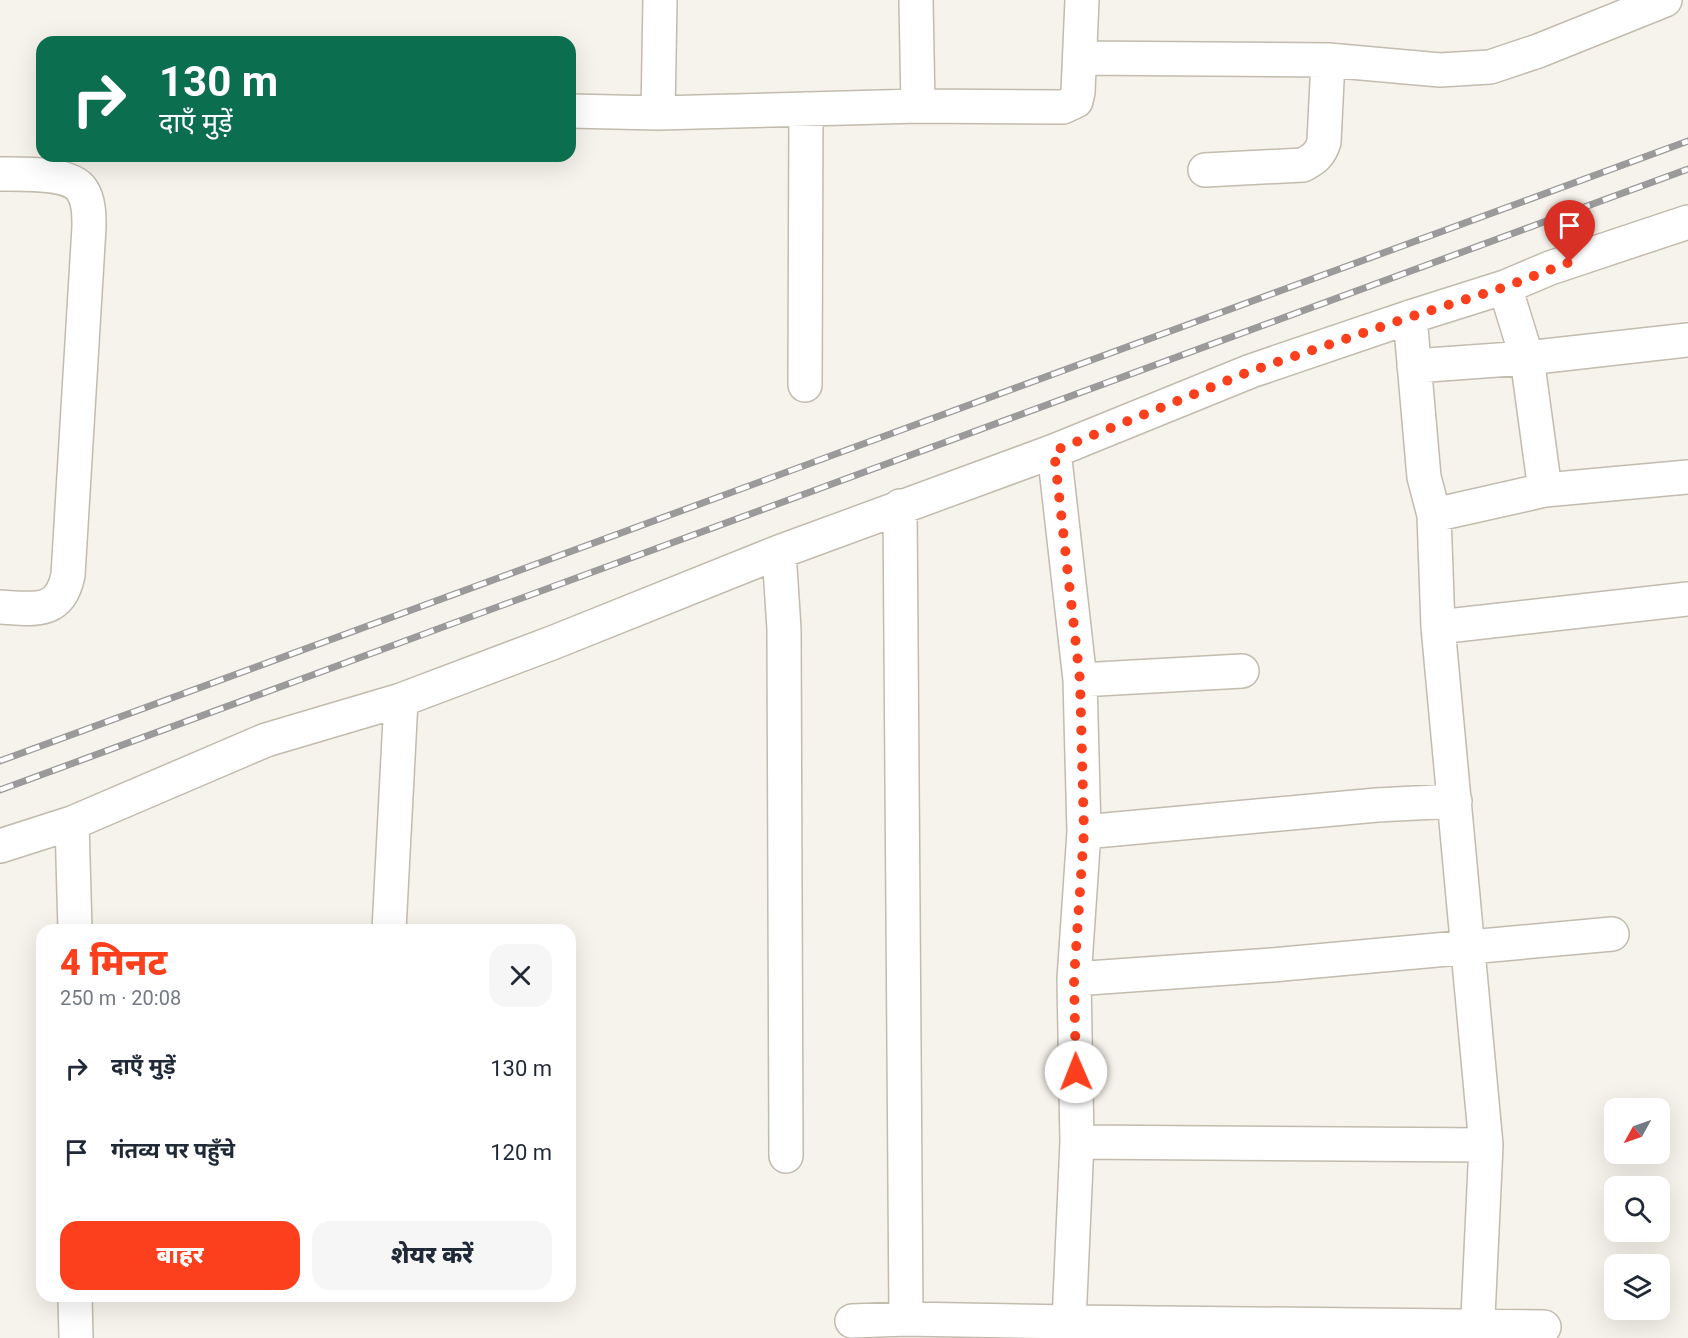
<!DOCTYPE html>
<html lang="hi">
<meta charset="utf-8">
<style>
:root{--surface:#fff;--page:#f6f6f7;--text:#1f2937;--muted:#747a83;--accent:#fc3f1d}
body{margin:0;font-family:Roboto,"Noto Sans Devanagari",sans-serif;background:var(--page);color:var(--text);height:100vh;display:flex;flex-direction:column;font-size:22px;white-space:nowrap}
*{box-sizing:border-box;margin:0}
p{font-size:20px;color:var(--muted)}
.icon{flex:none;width:33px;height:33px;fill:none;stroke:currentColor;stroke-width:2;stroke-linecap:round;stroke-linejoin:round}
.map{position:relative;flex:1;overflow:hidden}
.sheet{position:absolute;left:36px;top:924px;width:540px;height:378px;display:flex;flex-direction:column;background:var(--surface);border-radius:18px;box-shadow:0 6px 24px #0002}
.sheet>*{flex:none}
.hud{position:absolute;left:36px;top:36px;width:540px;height:126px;border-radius:18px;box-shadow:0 6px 24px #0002;background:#0b6e4f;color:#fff;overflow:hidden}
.needle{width:39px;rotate:230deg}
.controls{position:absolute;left:1604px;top:1098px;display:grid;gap:12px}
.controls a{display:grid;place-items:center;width:66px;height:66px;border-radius:12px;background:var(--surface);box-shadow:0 6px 24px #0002;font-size:30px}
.pin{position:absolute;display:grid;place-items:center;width:51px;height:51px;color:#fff;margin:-62px -26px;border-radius:50% 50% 50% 0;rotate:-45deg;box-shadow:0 0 6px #0007}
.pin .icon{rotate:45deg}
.me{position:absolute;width:66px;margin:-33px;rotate:359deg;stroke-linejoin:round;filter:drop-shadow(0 0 4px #0008)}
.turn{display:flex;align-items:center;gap:21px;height:126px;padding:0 24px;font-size:27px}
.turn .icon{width:78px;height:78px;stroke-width:2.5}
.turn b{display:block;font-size:42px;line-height:51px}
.round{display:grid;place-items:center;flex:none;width:63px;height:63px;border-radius:18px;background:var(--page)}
.summary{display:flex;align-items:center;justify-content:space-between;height:102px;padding:0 24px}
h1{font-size:36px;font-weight:800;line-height:45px;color:var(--accent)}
.primary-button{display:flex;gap:12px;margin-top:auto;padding:12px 24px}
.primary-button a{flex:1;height:69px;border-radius:18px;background:var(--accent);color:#fff;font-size:24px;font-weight:800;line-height:69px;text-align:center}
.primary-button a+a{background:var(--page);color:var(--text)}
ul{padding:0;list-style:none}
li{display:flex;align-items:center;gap:18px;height:84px;padding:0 24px}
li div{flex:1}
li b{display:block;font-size:22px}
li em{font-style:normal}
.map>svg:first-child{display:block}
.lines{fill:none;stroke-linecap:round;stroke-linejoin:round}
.minor-casing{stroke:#c2bbae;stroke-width:36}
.minor{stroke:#fff;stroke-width:33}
.rail-casing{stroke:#9a9a9a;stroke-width:7}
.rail{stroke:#fff;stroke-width:4.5;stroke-dasharray:14;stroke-linecap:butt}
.route{stroke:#fc3f1d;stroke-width:10;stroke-dasharray:0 18}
</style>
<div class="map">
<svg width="1688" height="1338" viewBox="0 0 1688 1338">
<rect width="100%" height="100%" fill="#f6f3ec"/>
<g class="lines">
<defs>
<path id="minor" d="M660,0l-2,113 260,-7 145,1 13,-6 2,-9 4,-92
M916,0l2,106
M1081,58l247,2 112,10 50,-3 48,-16 127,-51
M570,111l88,2
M1205,170l98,-5c11,-6 17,-10 21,-23l4,-82
M0,174c20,0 71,-2 82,16 7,11 7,24 7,37l-21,348c-8,40 -34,34 -68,32
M1410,317l14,160 10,38 4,112 48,518 -9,193
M1414,366l113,-8 -22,-71
M805,385l1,-276
M1054,451l26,229 4,152 -10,147 3,163 409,3
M1545,490l-18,-132 161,-18
M900,506l6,813
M1434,515l111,-25 143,-13
M779,552l5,77 2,527
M1438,627l250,-28
M1080,680l162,-9
M72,823l3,107
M1084,832l293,-27 78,-4
M0,846l72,-23 194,-83 135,-40 151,-57 227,-91 275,-101 197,-80 159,-54 95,-30 45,-19 138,-46
M389,930l12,-230
M1074,979l198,-14 340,-31
M1077,1142l-8,180 475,5
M75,1296l1,42
M852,1321l54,-2 163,3"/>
</defs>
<!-- minor casing -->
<use href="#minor" class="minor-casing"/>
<!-- minor -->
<use href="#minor" class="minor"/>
<defs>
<path id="rail" d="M0,761l1688,-620
M0,790l1688,-621"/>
</defs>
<!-- rail casing -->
<use href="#rail" class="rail-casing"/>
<!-- rail -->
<use href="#rail" class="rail"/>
</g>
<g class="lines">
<!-- route -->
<path class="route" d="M1076,1072l-2,-93 10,-147 -4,-152 -26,-229 197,-80 159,-54 95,-30 65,-25"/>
</g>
</svg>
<div class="controls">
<a><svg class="needle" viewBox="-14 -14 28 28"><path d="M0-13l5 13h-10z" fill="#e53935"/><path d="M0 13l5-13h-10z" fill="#747a83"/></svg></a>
<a><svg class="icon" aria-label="search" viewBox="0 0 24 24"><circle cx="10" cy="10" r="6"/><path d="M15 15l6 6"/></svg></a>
<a><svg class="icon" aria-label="layers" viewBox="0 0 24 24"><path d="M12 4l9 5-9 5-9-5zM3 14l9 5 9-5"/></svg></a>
</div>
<div class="pin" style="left:1570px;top:262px;background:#d93025"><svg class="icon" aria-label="arrive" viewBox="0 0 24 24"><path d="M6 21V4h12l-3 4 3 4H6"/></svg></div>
<svg class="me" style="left:1076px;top:1072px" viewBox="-20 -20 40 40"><circle r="19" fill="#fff"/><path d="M0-13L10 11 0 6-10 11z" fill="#fc3f1d"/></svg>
<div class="hud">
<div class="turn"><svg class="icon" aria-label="right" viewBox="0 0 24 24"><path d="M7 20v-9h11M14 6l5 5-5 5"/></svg><div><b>130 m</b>दाएँ मुड़ें</div></div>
</div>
<section class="sheet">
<div class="summary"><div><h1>4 मिनट</h1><p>250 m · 20:08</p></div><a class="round"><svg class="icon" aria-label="close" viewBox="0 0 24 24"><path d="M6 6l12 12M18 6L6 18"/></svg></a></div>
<ul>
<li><svg class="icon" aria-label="right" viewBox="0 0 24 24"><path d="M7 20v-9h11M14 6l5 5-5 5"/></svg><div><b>दाएँ मुड़ें</b></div><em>130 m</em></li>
<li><svg class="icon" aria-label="arrive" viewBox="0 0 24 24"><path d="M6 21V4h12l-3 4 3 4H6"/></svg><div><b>गंतव्य पर पहुँचे</b></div><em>120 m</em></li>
</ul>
<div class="primary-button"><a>बाहर</a><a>शेयर करें</a></div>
</section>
</div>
